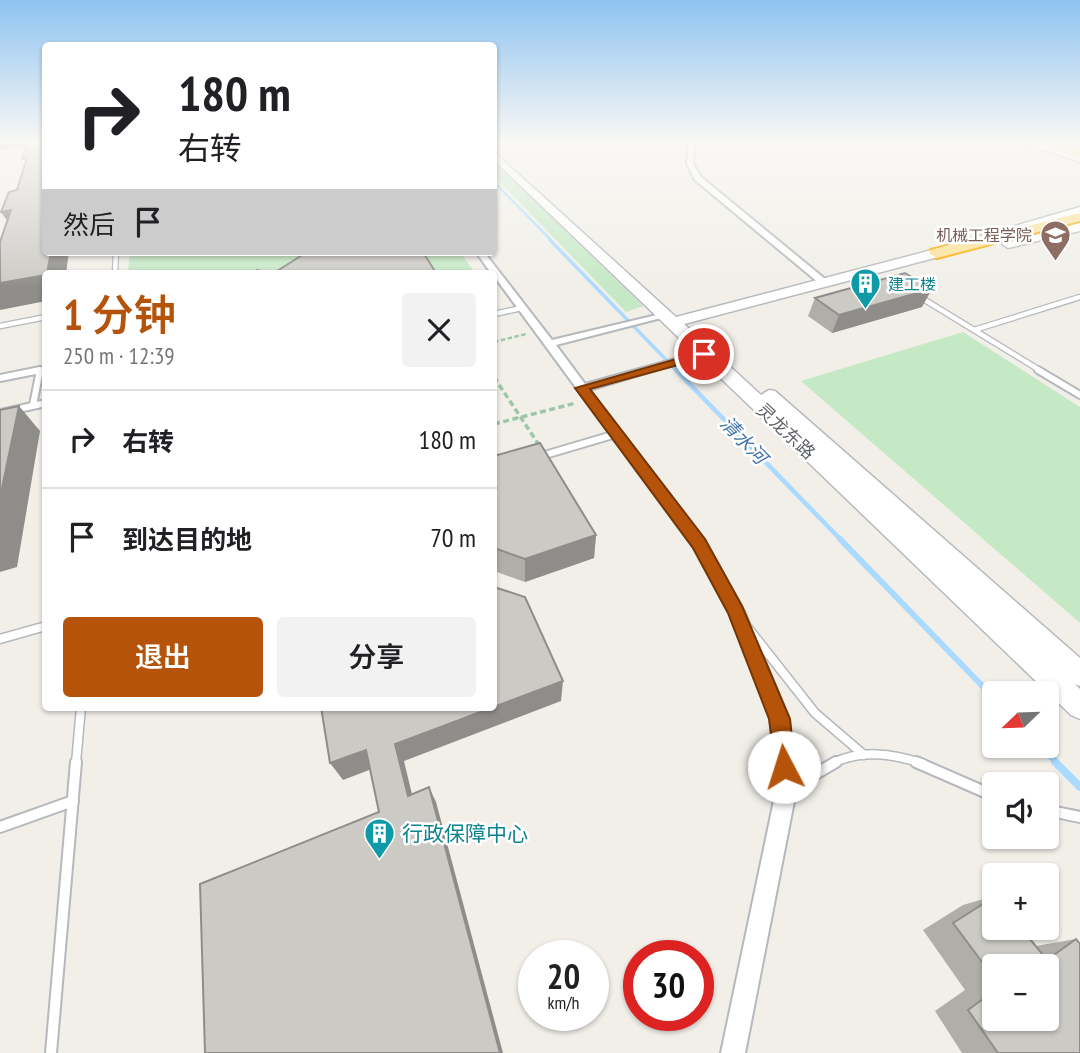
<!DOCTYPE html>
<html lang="zh">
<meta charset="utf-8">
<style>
:root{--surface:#fff;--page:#f2f2f2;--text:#202124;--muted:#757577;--line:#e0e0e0;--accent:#b45309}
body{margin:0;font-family:"PT Sans Narrow","Noto Sans SC",sans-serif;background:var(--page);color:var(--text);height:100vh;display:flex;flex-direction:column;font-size:26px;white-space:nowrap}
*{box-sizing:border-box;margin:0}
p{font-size:23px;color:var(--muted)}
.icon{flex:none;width:38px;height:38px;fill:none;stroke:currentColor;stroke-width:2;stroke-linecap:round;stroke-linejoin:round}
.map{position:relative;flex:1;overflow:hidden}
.panel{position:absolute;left:42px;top:270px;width:455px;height:441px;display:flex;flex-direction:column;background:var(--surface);border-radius:7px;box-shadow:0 2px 5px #0004}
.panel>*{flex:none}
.banner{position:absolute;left:42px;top:42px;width:455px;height:214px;border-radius:7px;box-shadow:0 2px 5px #0004;background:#fff;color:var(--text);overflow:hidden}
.needle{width:46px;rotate:247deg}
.fabs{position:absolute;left:982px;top:681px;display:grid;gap:14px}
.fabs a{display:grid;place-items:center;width:77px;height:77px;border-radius:7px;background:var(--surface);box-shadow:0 2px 5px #0004;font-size:35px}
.speed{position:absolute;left:518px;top:940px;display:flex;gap:14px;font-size:35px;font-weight:700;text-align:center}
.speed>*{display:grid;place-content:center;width:91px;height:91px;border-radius:50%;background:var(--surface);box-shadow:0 2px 5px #0004;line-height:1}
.speed small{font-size:18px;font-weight:400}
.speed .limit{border:10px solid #d22;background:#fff;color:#111}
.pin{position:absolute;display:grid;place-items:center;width:60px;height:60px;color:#fff;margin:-30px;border:4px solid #fff;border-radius:50%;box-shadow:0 2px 7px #0007}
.me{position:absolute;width:77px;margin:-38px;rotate:355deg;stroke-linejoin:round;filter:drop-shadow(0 0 5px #0008)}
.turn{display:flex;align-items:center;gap:24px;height:147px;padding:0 21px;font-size:32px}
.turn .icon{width:91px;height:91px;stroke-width:2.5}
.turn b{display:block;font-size:49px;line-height:60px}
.then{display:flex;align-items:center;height:66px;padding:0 21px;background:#0003;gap:14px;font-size:26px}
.round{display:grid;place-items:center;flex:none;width:74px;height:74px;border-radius:7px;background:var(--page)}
.summary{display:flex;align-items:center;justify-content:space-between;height:119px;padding:0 21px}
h1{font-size:42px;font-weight:600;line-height:52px;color:var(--accent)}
.primary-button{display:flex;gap:14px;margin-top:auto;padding:14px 21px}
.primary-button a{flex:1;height:80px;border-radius:7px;background:var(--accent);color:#fff;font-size:28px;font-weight:600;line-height:80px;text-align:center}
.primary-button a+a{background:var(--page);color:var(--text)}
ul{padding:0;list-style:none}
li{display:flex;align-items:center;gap:21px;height:98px;padding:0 21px;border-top:2px solid var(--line)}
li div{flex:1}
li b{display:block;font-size:26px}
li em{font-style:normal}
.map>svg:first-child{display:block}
.green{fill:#c5e8c5}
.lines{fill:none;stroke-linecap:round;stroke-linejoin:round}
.stream-far4{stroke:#aadaff;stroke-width:2.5}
.stream-far3{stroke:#aadaff;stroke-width:3.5}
.stream-far2{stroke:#aadaff;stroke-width:4.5}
.stream-far1{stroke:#aadaff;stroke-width:6}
.stream{stroke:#aadaff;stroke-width:8}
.lane-far3-casing{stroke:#b5b8bc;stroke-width:7}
.lane-far2-casing{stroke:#b5b8bc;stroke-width:10}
.lane-far1-casing{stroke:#b5b8bc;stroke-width:11}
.lane-casing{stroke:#b5b8bc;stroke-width:14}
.street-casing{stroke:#b5b8bc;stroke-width:4}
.secondary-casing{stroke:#b6babf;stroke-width:3}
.highway-casing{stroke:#f9ab00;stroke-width:4}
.path-far1{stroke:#9cc7a9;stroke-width:2.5;stroke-dasharray:4.5 2.5;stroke-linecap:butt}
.path{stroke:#9cc7a9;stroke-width:3.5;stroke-dasharray:6 3.5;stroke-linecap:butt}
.lane-far3{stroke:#fff;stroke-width:4.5}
.lane-far2{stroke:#fff;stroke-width:6}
.lane-far1{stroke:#fff;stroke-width:8}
.lane{stroke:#fff;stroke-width:10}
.street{fill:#fff;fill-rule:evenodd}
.secondary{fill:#fff;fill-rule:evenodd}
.highway{fill:#fde293;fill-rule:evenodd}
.wall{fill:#afaea9;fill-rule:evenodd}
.shaded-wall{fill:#8f8d8a}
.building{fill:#cccac5;stroke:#8f8d8a;stroke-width:2}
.route{fill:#b45309;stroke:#753606;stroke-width:2}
.labels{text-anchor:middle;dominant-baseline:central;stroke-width:5;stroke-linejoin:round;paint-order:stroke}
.far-education-label{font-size:16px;fill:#785e54;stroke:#fff;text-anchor:end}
.far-culture-label{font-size:16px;fill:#0d838f;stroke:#fff;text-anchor:start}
.street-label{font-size:18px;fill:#5f6368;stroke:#fff}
.water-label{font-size:19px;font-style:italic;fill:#4174aa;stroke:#fff}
.near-culture-label{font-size:21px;fill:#0d838f;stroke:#fff;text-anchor:start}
</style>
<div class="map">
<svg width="1080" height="1053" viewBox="0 0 1080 1053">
<rect width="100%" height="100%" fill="#f1efe8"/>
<!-- green -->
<path class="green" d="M494,161l149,145 -17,6 -132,-136z
M130,252h330l15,21h-347z
M963,332l117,75v216l-279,-242z"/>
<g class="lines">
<!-- stream-far4 -->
<path class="stream-far4" d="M494,182l58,59"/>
<!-- stream-far3 -->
<path class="stream-far3" d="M550,240l127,131"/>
<!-- stream-far2 -->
<path class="stream-far2" d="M676,370l166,171"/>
<!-- stream-far1 -->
<path class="stream-far1" d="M840,539l154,159
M1040,746l17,17"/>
<!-- stream -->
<path class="stream" d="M1055,762l25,25"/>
<defs>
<path id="lane-far3" d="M115,273l1,-21
M920,297l121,74
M494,314l28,-6
M0,326l46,-9
M974,330l106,-33
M33,371h7"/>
<path id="lane-far2" d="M1038,370l42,25
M0,378l40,-8 -7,35
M0,413l46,-10
M538,457l78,-23"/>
<path id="lane-far1" d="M748,628l67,85 49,42
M0,639l46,-13
M76,763l5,-56
M833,763c29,-14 59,-9 89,0"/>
<path id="lane" d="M916,762l78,34
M788,790l48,-28
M1046,810l34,7
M0,827l73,-26
M51,1053l25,-291"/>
<path id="street" d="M689,141h6l-2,23 8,13 124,102v4h-6l-124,-103 -8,-16z
M476,252h8l68,88 113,-27v4l-109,28 29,39 119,-33 5,3 -120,36 115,150 40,71 45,108 7,72 -51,262h-24l55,-262 -5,-72 -42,-106 -35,-65 -200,-272v-3h-3z"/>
<path id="secondary" d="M1016,141h15l49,15v6z
M494,152l182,165 256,-67 148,-43v7l-138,42 -258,68 77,71 8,-5 6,1 305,267v28l-5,-2 5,5v30l-9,-4 -577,-555z
M1080,223v8l-72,17 -6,-4z"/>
<path id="highway" d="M1032,141h19l29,9v8z
M1080,213v8l-143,37 -8,-5 2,-3z"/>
</defs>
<!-- lane-far3 casing -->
<use href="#lane-far3" class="lane-far3-casing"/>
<!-- lane-far2 casing -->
<use href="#lane-far2" class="lane-far2-casing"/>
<!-- lane-far1 casing -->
<use href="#lane-far1" class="lane-far1-casing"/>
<!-- lane casing -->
<use href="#lane" class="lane-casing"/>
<!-- street casing -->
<use href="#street" class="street-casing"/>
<!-- secondary casing -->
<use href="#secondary" class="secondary-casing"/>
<!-- highway casing -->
<use href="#highway" class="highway-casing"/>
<!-- path-far1 -->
<path class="path-far1" d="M494,342l32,-8"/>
<!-- path -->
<path class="path" d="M494,377l45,68
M494,424l82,-21"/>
<!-- lane-far3 -->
<use href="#lane-far3" class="lane-far3"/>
<!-- lane-far2 -->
<use href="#lane-far2" class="lane-far2"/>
<!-- lane-far1 -->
<use href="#lane-far1" class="lane-far1"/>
<!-- lane -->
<use href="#lane" class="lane"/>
<!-- street -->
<use href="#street" class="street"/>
<!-- secondary -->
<use href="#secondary" class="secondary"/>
<!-- highway -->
<use href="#highway" class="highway"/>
</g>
<!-- wall -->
<path class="wall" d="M815,298l107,9 -90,26 -24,-17z
M494,456l102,79 -2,23 -69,24 -31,-11z
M994,896l42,50 40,-7 4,114h-118l-27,-42 30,-21 -42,-60 40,-25zM994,966l52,52h-52z"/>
<!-- shaded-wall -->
<path class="shaded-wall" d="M0,141h43l1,3 -44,5z
M11,210l5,23 -15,-21z
M51,252h18l-3,21h-19z
M46,275v26l-46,9v-27z
M932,289l-10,18 -90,26 7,-18z
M19,406l21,25 -23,136 -17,5v-74z
M596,535l-2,23 -69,24v-23z
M563,681l-2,20 -157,60 12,50 -8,-15 -13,-52z
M366,750l11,17 -34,13 -13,-17z
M429,787l7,15 67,251h-3z"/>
<!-- building -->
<path class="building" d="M28,141h18v111h5l-4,21h-1v2l-46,8v-41l11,-32 -10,2 8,-20 8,-2 10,-32 -5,1z
M307,252h116l13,21h-162z
M257,270l11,3h-15z
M905,273l27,16 -93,26 -24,-17z
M19,406l-19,92v-88z
M540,443l56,92 -71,24 -31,-11v-92z
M494,587l31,10 38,84 -168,63 13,52 21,-9 71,266h-295l-5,-169 179,-72 -13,-62 -36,13 -9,-56h173z
M994,897v31h27l26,32 29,-21 4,5v109h-82l-30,-43 26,-19v27h52v-52h-52v12l-41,-55z"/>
<!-- sky -->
<linearGradient id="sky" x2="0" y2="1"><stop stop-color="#8fc3f1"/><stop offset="0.49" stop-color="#f9f8f5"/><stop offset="1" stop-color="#f9f8f5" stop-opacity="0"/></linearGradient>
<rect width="1080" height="289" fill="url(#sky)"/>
<!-- route -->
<path class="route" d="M704,351l6,3 -2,3 -118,32 115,150 37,67 48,113 5,48 -3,8 -8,3 -8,-3 -7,-56 -41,-106 -35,-65 -118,-160z"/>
<!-- icons -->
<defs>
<symbol id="university-pin" viewBox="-11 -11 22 30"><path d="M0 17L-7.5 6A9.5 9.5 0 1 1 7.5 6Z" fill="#8d6e63" stroke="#fff"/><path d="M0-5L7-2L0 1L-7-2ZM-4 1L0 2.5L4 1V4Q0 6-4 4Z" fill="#fff"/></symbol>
<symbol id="building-pin" viewBox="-11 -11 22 30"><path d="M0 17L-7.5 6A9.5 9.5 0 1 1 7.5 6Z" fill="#0f9aa8" stroke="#fff"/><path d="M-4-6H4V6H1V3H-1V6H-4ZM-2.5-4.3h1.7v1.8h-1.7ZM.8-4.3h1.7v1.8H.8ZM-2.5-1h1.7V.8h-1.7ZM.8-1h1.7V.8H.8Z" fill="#fff"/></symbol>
</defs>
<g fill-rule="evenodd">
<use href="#university-pin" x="1038" y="218" width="35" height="47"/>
<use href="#building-pin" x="848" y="266" width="35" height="47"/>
<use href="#building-pin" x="362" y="816" width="35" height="47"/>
</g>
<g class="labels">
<!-- far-education labels -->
<g class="far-education-label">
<text x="1032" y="235">机械工程学院</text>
</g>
<!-- far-culture labels -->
<g class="far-culture-label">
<text x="888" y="284">建工楼</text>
</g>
<!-- street labels -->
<g class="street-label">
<text transform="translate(786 431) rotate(43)">灵龙东路</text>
</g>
<!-- water labels -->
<g class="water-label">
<text transform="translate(744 440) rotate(46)">清水河</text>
</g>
<!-- near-culture labels -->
<g class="near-culture-label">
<text x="402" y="833">行政保障中心</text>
</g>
</g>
</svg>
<div class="fabs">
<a><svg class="needle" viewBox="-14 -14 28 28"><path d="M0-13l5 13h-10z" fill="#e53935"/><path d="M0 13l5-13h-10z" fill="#757577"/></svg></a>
<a><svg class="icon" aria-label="sound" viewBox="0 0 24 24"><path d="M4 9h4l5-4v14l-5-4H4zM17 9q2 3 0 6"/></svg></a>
<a>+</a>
<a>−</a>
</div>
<div class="speed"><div>20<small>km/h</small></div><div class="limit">30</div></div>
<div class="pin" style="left:704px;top:354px;background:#d93025"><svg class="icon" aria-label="arrive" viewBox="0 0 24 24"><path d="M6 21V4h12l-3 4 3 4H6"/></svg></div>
<svg class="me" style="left:784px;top:767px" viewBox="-20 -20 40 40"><circle r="19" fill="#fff"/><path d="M0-13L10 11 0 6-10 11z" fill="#b45309"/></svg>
<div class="banner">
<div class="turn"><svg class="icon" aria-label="right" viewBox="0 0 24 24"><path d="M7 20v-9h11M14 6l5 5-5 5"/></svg><div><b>180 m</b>右转</div></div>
<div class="then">然后<svg class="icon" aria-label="arrive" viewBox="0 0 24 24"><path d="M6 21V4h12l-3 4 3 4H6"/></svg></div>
</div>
<section class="panel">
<div class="summary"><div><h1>1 分钟</h1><p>250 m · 12:39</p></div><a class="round"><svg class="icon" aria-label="close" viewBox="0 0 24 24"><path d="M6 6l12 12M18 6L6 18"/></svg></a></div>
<ul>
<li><svg class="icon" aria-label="right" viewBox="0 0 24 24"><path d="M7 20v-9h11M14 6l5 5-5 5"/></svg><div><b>右转</b></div><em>180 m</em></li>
<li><svg class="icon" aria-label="arrive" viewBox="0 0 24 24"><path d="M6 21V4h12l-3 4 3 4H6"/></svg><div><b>到达目的地</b></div><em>70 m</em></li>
</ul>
<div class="primary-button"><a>退出</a><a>分享</a></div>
</section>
</div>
